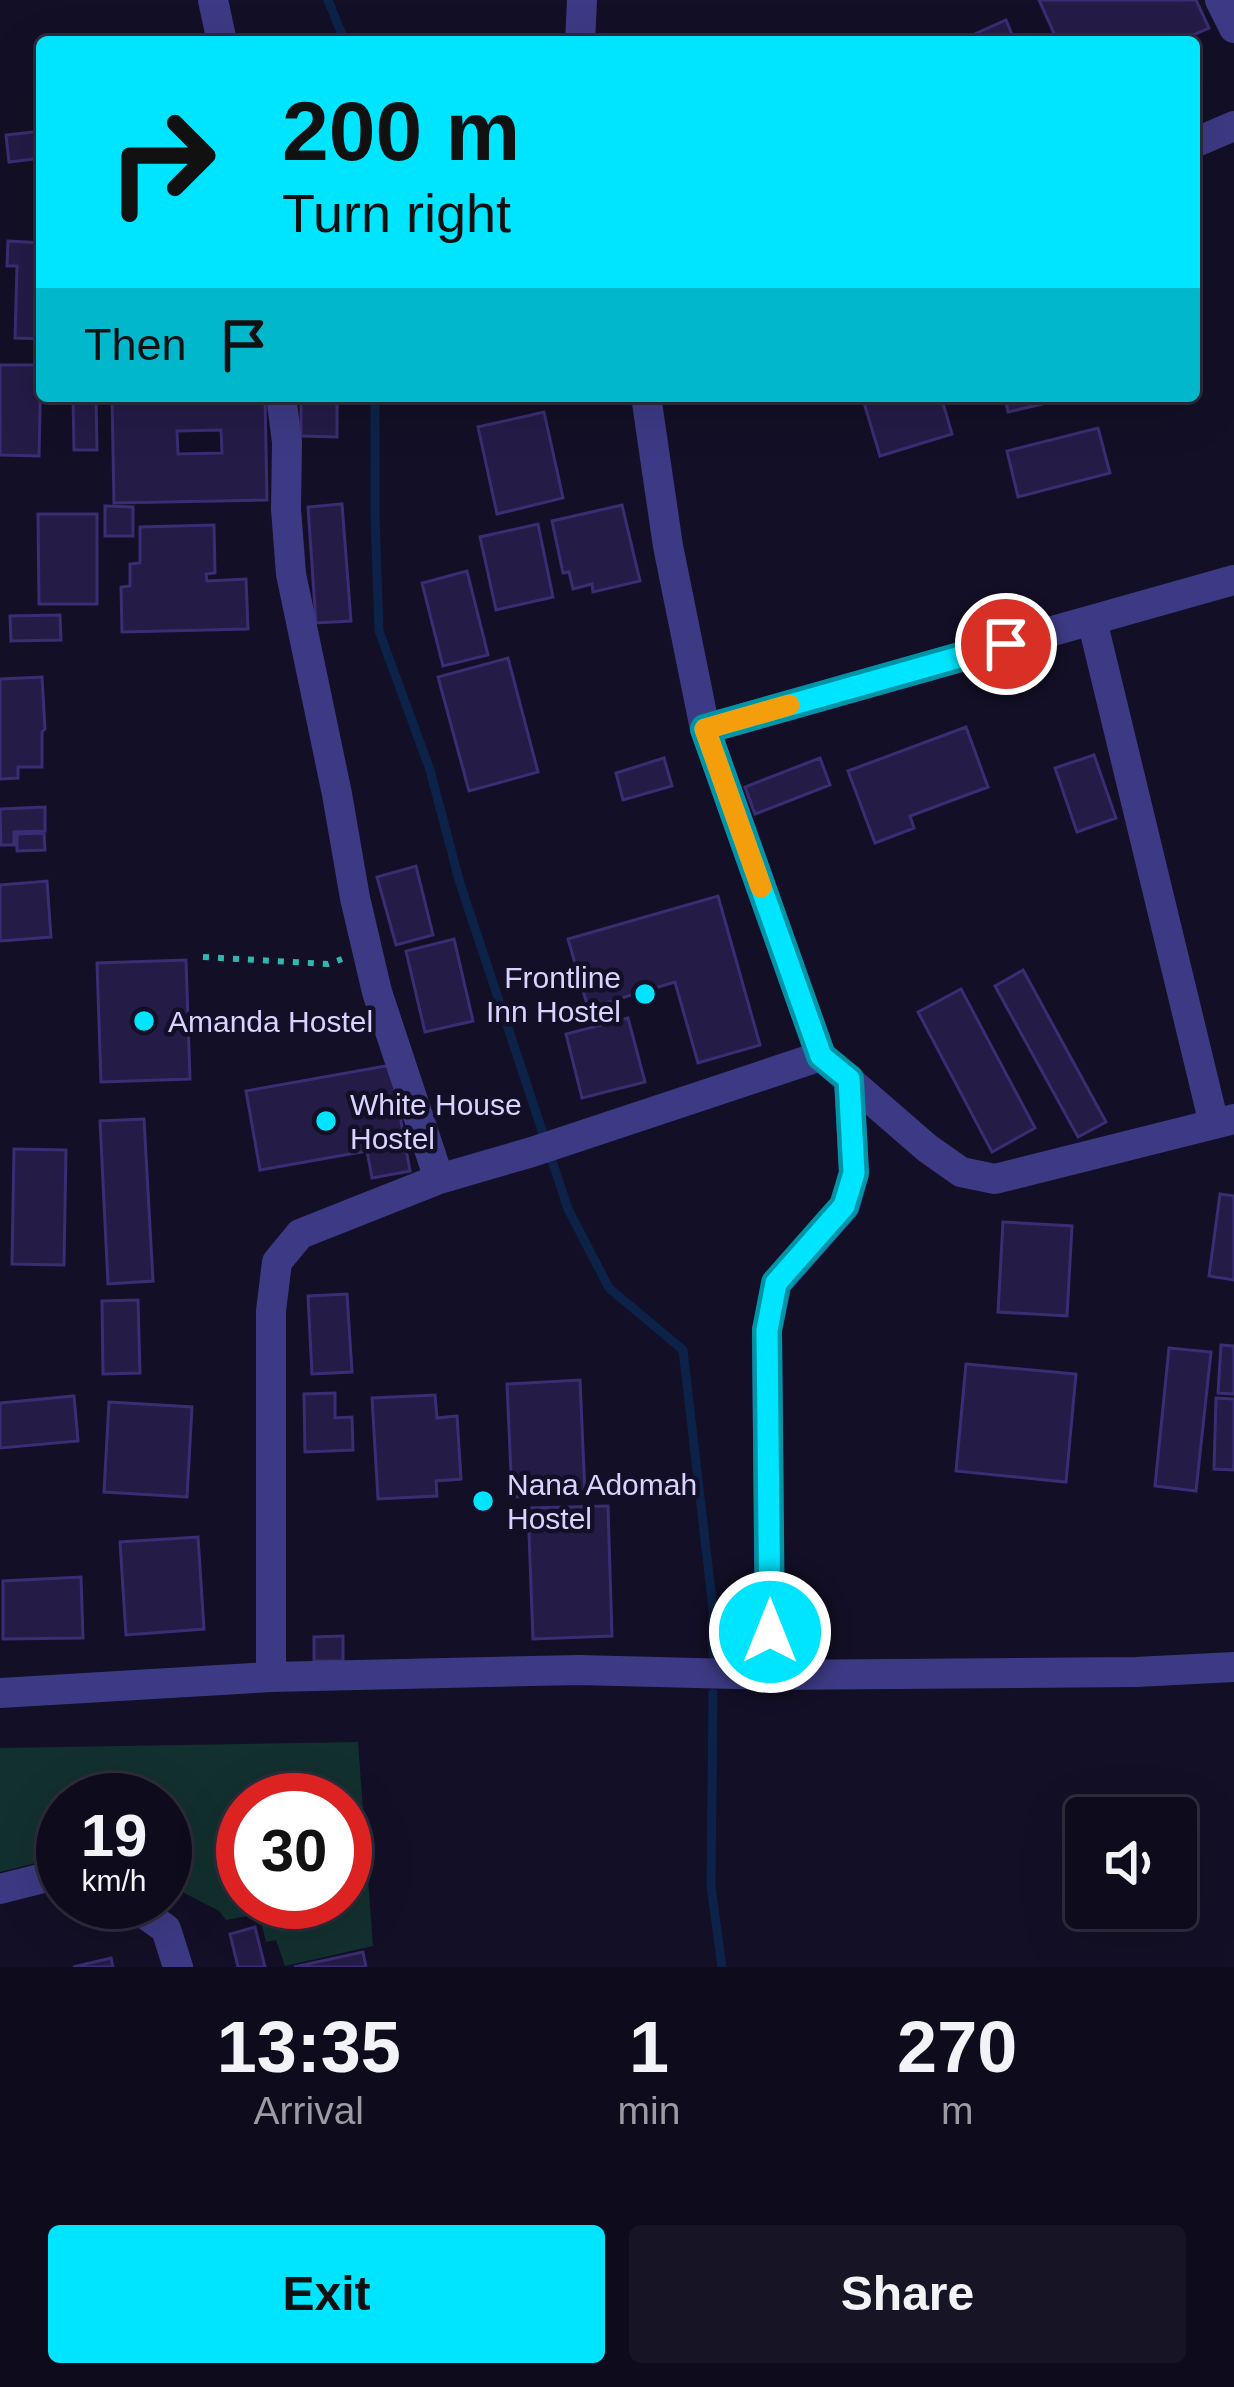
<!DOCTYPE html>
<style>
:root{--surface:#0e0b1c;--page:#171425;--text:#f1f3f6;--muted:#9b9ba3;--line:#2e2b3b;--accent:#00e5ff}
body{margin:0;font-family:Helvetica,sans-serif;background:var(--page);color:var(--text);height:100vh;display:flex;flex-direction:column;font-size:45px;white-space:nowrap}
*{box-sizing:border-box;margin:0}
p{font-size:39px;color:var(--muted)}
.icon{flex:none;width:66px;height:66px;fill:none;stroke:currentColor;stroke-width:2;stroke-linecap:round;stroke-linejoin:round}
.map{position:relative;height:1967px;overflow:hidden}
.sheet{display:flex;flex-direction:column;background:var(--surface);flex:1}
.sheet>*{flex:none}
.top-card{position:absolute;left:36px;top:36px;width:1164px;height:366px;border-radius:12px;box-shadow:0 12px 48px #0002,0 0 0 3px var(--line);background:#00e5ff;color:#111;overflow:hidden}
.buttons{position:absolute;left:1065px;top:1797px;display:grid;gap:24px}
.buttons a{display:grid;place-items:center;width:132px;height:132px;border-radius:12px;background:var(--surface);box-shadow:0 12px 48px #0002,0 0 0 3px var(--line);font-size:60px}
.speed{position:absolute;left:36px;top:1773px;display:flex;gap:24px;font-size:60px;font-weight:700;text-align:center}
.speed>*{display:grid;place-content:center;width:156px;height:156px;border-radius:50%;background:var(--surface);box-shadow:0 12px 48px #0002,0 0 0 3px var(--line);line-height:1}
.speed small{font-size:30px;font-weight:400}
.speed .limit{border:18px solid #d22;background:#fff;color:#111}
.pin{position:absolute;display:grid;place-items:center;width:102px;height:102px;color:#fff;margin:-51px;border:6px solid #fff;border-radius:50%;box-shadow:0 3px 12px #0007}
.me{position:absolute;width:132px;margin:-66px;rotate:0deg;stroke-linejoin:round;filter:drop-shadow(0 0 9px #0008)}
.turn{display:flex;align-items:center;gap:42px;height:252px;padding:0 48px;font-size:54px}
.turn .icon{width:156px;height:156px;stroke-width:2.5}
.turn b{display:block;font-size:84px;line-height:102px}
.then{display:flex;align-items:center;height:114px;padding:0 48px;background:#0003;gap:24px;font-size:45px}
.eta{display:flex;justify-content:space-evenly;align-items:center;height:204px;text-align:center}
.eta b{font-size:72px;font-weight:700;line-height:84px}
.button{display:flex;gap:24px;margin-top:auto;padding:24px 48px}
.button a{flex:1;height:138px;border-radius:12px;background:var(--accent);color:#111;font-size:48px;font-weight:700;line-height:138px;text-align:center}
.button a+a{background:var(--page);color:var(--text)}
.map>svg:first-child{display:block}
.green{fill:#12302f;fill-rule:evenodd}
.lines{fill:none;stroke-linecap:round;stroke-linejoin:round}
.stream{stroke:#0c2248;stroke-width:9}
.building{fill:#241b47;stroke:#3b2d73;stroke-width:3;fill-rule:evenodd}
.path{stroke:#2fb8b0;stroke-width:6;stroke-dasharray:6 9;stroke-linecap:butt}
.minor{stroke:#3d3a85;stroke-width:30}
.route-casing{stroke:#0095a6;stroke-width:30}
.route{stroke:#00e5ff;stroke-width:21}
.slow{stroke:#f59e0b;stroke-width:21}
.poi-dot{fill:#00e5ff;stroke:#130f26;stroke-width:4.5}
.labels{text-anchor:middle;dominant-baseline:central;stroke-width:9;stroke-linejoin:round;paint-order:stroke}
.poi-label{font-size:30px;fill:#d9d4ff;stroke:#130f26;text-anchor:start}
</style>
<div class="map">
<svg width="1234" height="1967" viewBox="0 0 1234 1967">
<rect width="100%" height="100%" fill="#130f26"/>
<!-- green -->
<path class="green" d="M358,1742l15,204 -88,20 -9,-26 -10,2 -7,-28 -33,6 -7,-9 -54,-28v-83h-102v56l-63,16v-124zM243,1800h102v102h-102z"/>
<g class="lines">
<!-- stream -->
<path class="stream" d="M328,0l17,42
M375,396v120l4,115 51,139 29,110 109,329 41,79 74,62 30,259v46
M713,1693l-2,193 11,81"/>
</g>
<!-- building -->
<path class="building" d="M1039,0h157l13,28 -32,14h-119z
M1006,20l9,22h-58z
M42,131v27l-33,4 -3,-27z
M8,241l34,2v96l-27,-1 2,-72h-10z
M0,365h41l-2,91 -39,-1z
M73,396h23l1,54h-23z
M112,396h153l2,104 -153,3zM221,430l1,23 -44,1 -1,-23z
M301,396h36v41l-36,-1z
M862,396h79l11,38 -72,22z
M1005,396h71l-68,16z
M544,412l19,86 -66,16 -19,-87z
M1098,428l12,45 -92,24 -11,-46z
M342,504l9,117 -35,2 -8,-116z
M622,505l18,76 -47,11 -1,-8 -19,5 -4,-17 -6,1 -11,-52z
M105,506l28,1v29h-28z
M38,514h59v90h-58z
M538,524l15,73 -57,13 -16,-73z
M214,525l1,48 -9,1 1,7 39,-2 2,50 -126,3 -1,-45 9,-1v-22l10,-1v-36z
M467,571l21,84 -45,11 -21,-83z
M60,615l1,25 -50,1 -1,-25z
M508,658l30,114 -69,19 -31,-114z
M42,677l3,52 -3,3v35h-24v11l-18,1v-100z
M966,727l22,60 -78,29 4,12 -39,15 -27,-72z
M1094,755l22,63 -39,14 -22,-64z
M664,758l8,28 -49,14 -7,-27z
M820,758l10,27 -75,29 -10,-27z
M45,807v24l-31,1v13h-13l-1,-36z
M44,833l1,17 -28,1v-17z
M416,866l17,69 -37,10 -19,-68z
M47,881l4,56 -51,4v-56z
M718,896l42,149 -62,18 -23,-81 -87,26 -20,-69z
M454,939l19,82 -48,11 -19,-81z
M186,960l4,119 -89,3 -4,-119z
M1023,970l83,152 -28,15 -83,-151z
M961,989l74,139 -43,24 -74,-140z
M628,1018l17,64 -63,16 -16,-64z
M391,1065l19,106 -38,7 -5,-27 -107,19 -14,-79z
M144,1119l9,162 -45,3 -8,-163z
M14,1149l52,1 -2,115 -52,-1z
M1220,1194l14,2v84l-25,-4z
M1003,1222l69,4 -5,90 -69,-4z
M347,1294l5,78 -40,2 -4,-78z
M138,1300l2,73 -37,1 -1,-73z
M1221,1345l13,1v48l-16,-1z
M1169,1348l42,4 -15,139 -41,-5z
M966,1364l110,10 -10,108 -110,-11z
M580,1380l5,114 -73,3 -5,-113z
M335,1393v25l17,-1 1,33 -48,2 -1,-58z
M435,1395l2,23 20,-2 4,63 -25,2 1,15 -59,3 -6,-101z
M74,1396l4,45 -78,7v-45z
M1216,1398l18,1v71l-20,-1z
M109,1402l83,5 -5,90 -83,-5z
M608,1506l4,130 -79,3 -5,-131z
M198,1537l6,92 -78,6 -6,-93z
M81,1577l2,61 -80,1v-58z
M343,1636v25h-29v-24z
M255,1927l10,40h-27l-8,-33z
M363,1952l3,15h-72z
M111,1958l2,9h-40z"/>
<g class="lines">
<!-- path -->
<path class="path" d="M203,957l125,7 14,-5"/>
<!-- minor -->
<path class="minor" d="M213,0l9,42
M1220,0l14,28
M580,42l2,-42
M1194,143l40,-17
M281,396l6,46 -1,67 5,65 46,220 18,104 22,94 62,187
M646,396l22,150 37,183 116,327 106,92 34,24 34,7 239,-60
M1092,620l122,504
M705,729l529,-149
M770,1675l-3,-345 10,-47 68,-77 9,-33 -5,-94
M271,1677v-366l6,-49 23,-28 139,-55 93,-27 289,-96
M0,1693l271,-16 308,-7 191,5 366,-3 98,-5
M0,1889l63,-16
M128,1902l38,27 12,38"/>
</g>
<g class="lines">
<defs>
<path id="route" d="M770,1632l-3,-302 9,-47 68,-77 10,-33 -5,-94 -28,-23 -116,-327 301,-85"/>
</defs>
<!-- route casing -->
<use href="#route" class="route-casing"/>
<!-- route -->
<use href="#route" class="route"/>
<!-- slow -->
<path class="slow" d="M761,887l-56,-158 84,-24"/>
</g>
<!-- markers -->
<g class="poi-dot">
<circle cx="645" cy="994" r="12"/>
<circle cx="144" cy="1021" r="12"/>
<circle cx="326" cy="1121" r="12"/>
<circle cx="483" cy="1501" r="12"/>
</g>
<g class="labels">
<!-- poi labels -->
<g class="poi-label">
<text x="621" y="977" text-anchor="end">Frontline<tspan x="621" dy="34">Inn Hostel</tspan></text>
<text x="168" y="1021">Amanda Hostel</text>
<text x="350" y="1104">White House<tspan x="350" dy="34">Hostel</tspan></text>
<text x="507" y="1484">Nana Adomah<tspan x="507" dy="34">Hostel</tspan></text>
</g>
</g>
</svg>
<div class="buttons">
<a><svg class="icon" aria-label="sound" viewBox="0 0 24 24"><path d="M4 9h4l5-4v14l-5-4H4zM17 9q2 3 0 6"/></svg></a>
</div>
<div class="speed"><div>19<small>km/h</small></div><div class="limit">30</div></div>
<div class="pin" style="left:1006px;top:644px;background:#d93025"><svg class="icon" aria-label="arrive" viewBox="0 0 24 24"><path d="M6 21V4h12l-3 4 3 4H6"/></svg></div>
<svg class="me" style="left:770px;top:1632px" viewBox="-20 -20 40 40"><circle r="17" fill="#00e5ff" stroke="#fff" stroke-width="3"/><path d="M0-11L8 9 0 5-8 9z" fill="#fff"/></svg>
<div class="top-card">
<div class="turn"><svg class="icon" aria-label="right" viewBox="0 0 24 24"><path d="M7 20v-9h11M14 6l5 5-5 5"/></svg><div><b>200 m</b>Turn right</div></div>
<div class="then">Then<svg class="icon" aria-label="arrive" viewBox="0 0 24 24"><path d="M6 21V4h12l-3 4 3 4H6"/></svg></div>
</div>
</div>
<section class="sheet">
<div class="eta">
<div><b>13:35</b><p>Arrival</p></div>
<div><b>1</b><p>min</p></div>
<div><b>270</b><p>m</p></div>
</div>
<div class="button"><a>Exit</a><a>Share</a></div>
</section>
